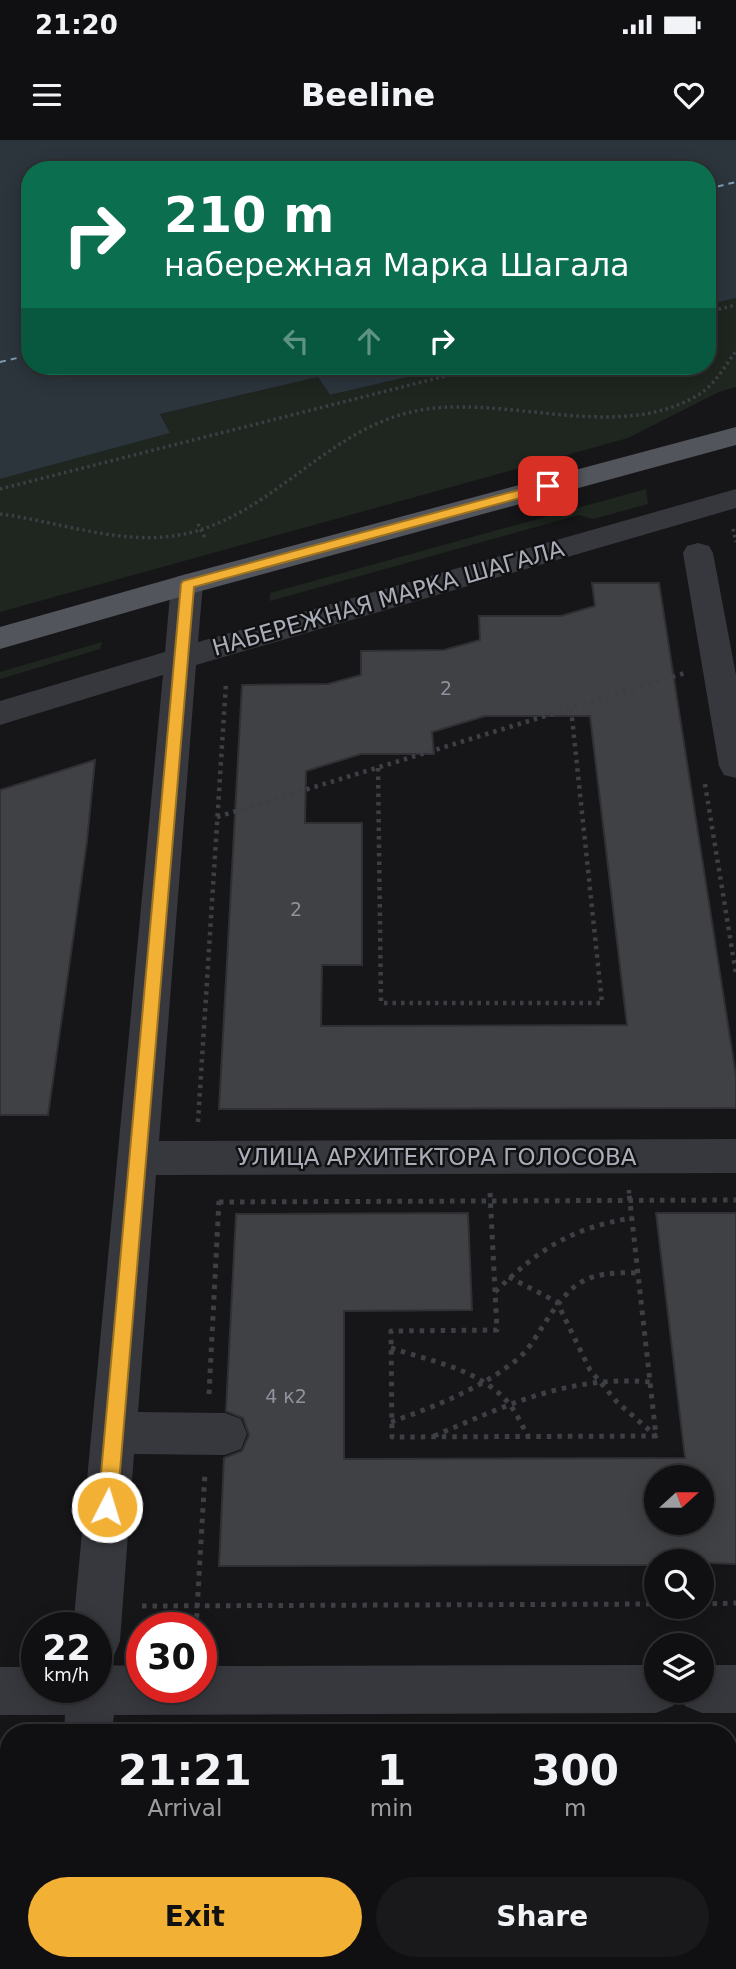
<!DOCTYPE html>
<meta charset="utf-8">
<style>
:root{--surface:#101012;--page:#19191b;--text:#f1f3f6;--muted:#9c9d9f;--line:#303032;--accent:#f2b134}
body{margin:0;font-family:"DejaVu Sans",sans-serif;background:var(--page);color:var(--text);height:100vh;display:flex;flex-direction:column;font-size:26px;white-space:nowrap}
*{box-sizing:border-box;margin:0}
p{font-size:23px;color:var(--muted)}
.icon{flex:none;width:38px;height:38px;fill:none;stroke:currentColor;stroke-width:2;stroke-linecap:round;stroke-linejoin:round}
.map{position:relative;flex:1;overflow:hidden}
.details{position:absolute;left:0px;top:1584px;width:737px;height:247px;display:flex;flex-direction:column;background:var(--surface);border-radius:28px 28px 0 0;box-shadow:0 4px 18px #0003,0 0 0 2px var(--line)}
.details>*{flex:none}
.top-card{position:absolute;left:21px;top:21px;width:695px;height:214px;border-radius:28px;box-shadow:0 4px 18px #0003,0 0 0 2px var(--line);background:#0b6e4f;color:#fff;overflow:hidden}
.needle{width:46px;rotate:69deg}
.buttons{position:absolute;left:644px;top:1325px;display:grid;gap:14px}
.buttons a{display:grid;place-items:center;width:70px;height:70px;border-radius:50%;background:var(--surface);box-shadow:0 4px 18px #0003,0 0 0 2px var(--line);font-size:35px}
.speed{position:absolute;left:21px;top:1472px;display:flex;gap:14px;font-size:35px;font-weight:700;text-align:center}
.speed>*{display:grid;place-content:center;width:91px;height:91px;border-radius:50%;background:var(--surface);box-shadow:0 4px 18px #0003,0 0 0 2px var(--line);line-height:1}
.speed small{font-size:18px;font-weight:400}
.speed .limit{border:10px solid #d22;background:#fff;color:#111}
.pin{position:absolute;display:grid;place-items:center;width:60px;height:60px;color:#fff;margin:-30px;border-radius:14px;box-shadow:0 4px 10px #0006}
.me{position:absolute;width:77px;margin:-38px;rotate:5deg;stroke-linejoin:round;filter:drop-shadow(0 0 5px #0008)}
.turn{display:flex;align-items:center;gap:24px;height:147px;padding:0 28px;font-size:32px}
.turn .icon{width:91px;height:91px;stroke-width:2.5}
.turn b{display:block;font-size:49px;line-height:60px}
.lanes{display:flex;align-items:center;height:66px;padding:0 28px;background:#0003;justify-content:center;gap:35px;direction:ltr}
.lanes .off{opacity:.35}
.eta{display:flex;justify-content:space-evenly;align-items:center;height:119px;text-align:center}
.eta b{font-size:42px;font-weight:800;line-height:49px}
.button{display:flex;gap:14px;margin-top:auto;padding:14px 28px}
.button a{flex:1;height:80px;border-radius:42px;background:var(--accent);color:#111;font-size:28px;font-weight:800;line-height:80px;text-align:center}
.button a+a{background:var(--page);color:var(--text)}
.status{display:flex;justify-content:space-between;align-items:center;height:49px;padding:0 35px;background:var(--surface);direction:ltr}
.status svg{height:19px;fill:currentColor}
header{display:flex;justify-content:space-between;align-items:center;height:91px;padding:0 28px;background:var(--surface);font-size:32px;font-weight:800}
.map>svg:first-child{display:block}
.green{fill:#1e261f}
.water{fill:#2c353c}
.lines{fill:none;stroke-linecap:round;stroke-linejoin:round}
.ferry{stroke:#7f9bb3;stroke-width:2;stroke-dasharray:6 5;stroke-linecap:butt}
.building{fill:#404145;stroke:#303034;stroke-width:2;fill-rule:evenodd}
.path-far2{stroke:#3d3f44;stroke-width:3.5;stroke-dasharray:2.5 3.5;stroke-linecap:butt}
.path-far1{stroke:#3d3f44;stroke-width:4.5;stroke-dasharray:3.5 5;stroke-linecap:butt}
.path{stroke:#3d3f44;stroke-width:5;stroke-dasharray:4.5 6;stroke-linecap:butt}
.minor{fill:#37383d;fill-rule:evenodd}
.major{fill:#53555c;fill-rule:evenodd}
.route{fill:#f2b134;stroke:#9d7322;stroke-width:2}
.labels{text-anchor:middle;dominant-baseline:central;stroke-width:5;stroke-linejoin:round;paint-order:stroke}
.number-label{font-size:19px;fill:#8e929b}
.street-label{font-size:23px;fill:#a8adb8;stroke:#111113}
</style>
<div class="status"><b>21:20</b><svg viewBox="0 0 49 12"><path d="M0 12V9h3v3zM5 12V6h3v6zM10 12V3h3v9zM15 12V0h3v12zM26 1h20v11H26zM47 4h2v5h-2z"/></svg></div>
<header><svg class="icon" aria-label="menu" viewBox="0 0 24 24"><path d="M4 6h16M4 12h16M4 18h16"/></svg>Beeline<svg class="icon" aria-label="heart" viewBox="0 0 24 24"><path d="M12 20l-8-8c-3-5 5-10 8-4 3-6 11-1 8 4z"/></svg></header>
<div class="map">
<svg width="736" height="1829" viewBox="0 0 736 1829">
<rect width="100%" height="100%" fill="#161618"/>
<!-- green -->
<path class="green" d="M736,158v89l-17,5 -91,46 -628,174v-133l170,-46 -10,-19 158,-37 12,18 124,-29h253v-61z
M646,349l2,15 -55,15 -14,-4 -309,86v-8z
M102,502l-2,7 -100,30v-7z"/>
<!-- water -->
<path class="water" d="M0,0h736v158l-29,7v-135h-677v196h424l-124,29 -12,-18 -158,37 10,19 -170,46z"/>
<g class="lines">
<!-- ferry -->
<path class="ferry" d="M707,49l29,-7
M0,222l30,-7"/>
</g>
<!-- building -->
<path class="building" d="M592,443h67l77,493v32l-517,1 23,-424 86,-1 33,-9v-24l83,-1 36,-10 -1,-24h82l34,-10zM485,576h105l37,309 -306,1 1,-61h40v-142h-57l1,-52 55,-17h73l-2,-22z
M95,620l-8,81 -39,274h-48v-325z
M468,1073l4,97 -128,1v148l341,-1 -29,-245h80v351l-80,-3v4l-437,1 5,-108 18,-7 7,-16 -6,-17 -17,-7 10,-197zM656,1337h46v45h-46z"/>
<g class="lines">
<!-- path-far2 -->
<path class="path-far2" d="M707,172l29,-7
M0,349l485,-123
M0,374c56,7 116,30 173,22 93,-13 148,-103 238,-124 90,-21 204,33 287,-17 17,-10 27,-29 38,-44
M198,384l8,16
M733,389l3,13"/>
<!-- path-far1 -->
<path class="path-far1" d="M378,628l3,235h221l-31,-295
M705,644l31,190
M217,677l468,-144
M198,982l28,-439
M629,1050v4"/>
<!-- path -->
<path class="path" d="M490,1053l7,137 -106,1 1,106 264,-1 -27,-243
M219,1062l517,-2
M509,1137l48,25 33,68 27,32 39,34
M495,1152c44,-43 76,-64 137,-74
M391,1208c39,13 84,20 114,51 10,10 16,25 23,37
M209,1254l10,-194
M391,1282c45,-16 92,-34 129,-65 10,-9 16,-21 23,-31 28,-44 42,-55 95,-53
M434,1296c73,-31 135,-61 216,-54
M702,1464l34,-1
M142,1466l514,-2
M196,1488l9,-155"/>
<!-- minor -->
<path class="minor" d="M736,349v19l-540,157 -37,476 577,-2v34l-580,2 -18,237 87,1 16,6 6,15 -6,15 -16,6 -91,-1 -14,187 -7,17 -16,7 45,1v21h59v-21l455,-1v25h46v-25h34v48h-34l-17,-7 -6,-14 -6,14 -17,7 -542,2 -2,17h-48l1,-17h-65v-48h37v20h59v-59h-23l90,-953 -163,50v-24l165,-49 6,-68 5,-7 11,-3 11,3 5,7 -5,58z
M698,403l11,3 4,7 23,122v103l-12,-3 -5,-9 -36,-213 4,-7z
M43,1822h52l-1,7h-52z"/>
<!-- major -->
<path class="major" d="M736,287v18l-539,147 -197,57v-22l187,-53z"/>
</g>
<!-- route -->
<path class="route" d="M548,342l5,1v6l-359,98 -77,920 -3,7 -7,2 -6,-2 -3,-7 83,-923 2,-3z"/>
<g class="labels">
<!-- number labels -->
<g class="number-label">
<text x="446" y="548">2</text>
<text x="296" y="769">2</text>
<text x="286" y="1256">4 к2</text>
</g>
<!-- street labels -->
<g class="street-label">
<text transform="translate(388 458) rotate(-16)">НАБЕРЕЖНАЯ МАРКА ШАГАЛА</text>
<text x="437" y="1017">УЛИЦА АРХИТЕКТОРА ГОЛОСОВА</text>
</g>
</g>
</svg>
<div class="buttons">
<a><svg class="needle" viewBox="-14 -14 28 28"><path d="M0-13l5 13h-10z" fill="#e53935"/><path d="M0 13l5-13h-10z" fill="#9c9d9f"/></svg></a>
<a><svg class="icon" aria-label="search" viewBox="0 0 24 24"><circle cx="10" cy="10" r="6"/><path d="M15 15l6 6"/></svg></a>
<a><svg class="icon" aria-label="layers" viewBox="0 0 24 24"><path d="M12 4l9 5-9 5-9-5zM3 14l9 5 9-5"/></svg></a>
</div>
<div class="speed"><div>22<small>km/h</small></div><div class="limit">30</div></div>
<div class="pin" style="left:548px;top:346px;background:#d93025"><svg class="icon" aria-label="arrive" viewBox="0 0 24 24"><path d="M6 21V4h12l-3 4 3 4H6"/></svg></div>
<svg class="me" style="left:107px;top:1367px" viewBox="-20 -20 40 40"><circle r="17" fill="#f2b134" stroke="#fff" stroke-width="3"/><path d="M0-11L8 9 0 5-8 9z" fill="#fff"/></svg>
<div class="top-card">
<div class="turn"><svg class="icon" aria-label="right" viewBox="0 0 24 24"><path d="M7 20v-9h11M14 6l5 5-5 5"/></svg><div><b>210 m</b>набережная Марка Шагала</div></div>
<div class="lanes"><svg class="icon off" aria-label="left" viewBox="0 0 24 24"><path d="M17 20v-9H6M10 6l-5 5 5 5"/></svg><svg class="icon off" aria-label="ahead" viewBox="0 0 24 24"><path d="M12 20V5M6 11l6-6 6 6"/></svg><svg class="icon" aria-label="right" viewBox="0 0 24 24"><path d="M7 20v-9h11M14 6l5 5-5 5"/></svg></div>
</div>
<section class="details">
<div class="eta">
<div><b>21:21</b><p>Arrival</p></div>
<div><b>1</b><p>min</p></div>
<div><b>300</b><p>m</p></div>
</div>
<div class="button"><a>Exit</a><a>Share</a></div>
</section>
</div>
